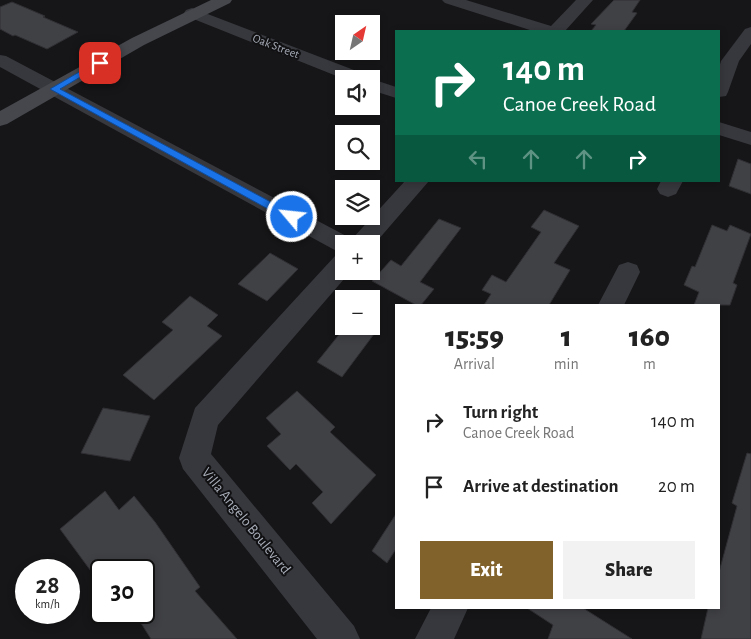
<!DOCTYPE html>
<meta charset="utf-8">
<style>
:root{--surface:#fff;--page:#f2f2f2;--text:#222;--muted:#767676;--accent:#80622a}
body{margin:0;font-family:"Alegreya Sans",sans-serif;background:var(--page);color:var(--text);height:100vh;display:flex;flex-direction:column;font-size:19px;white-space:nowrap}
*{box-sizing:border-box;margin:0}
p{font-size:16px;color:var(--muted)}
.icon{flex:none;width:28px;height:28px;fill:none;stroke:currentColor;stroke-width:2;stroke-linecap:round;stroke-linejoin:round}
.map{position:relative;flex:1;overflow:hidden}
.side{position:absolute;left:395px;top:304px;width:325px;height:305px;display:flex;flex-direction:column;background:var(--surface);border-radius:0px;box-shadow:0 2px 8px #0003}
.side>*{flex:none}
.top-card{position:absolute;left:395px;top:30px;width:325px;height:152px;border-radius:0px;box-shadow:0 2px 8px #0003;background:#0b6e4f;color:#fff;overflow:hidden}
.needle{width:32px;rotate:34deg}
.buttons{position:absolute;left:335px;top:15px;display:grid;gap:10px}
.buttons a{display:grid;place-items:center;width:45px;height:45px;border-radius:0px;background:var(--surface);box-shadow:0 2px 8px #0003;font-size:25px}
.speed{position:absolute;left:15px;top:559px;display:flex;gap:10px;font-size:25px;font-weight:700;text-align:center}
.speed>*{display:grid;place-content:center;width:65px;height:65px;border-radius:50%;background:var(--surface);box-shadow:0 2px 8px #0003;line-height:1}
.speed small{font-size:12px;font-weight:400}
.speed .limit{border:2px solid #111;border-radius:8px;background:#fff;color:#111}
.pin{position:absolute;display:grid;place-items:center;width:42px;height:42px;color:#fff;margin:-21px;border-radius:10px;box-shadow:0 2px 8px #0006}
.me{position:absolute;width:55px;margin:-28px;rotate:298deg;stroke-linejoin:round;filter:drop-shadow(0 0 4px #0008)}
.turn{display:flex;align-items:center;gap:18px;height:105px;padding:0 25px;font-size:22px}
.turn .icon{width:65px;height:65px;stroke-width:2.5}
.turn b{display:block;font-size:35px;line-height:42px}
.lanes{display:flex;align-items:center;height:48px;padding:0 25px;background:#0003;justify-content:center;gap:25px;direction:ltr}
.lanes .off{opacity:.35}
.eta{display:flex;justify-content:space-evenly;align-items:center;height:85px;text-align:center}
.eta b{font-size:30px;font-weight:800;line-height:35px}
.cta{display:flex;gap:10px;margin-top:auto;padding:10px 25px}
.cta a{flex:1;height:58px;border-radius:0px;background:var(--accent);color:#fff;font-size:20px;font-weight:800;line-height:58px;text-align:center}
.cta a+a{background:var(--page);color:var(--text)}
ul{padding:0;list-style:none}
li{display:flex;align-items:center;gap:15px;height:65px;padding:0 25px}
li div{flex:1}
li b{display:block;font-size:19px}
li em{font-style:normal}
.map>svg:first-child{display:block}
.building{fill:#404145;stroke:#303034}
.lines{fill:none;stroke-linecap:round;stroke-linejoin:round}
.street{fill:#37383d;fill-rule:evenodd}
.secondary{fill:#45474d;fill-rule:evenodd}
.route{fill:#1a73e8;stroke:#114b97}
.labels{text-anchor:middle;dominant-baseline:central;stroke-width:4;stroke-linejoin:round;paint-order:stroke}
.far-street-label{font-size:12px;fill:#a8adb8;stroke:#111113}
.street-label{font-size:15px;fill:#a8adb8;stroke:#111113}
</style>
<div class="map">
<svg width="751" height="639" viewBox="0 0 751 639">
<rect width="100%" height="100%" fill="#161618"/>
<!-- building -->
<path class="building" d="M614,0h26l-8,12 5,1 -13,18h-33l5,-6 -5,-1z
M12,2l33,14 -2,1 35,15 -31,17 -32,-14 -2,1 -13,-7v-22z
M738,159l13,5v30l-22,-8z
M544,210l35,16 -25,37 16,7 -21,35h-65l7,-11 -9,-4 10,-15 14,7 35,-50 -10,-5z
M439,219l22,9 -41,54 14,7 -13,16h-5l-44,-24 19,-21 10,6z
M712,225l15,6 3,-6 21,9 -18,49 4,2 -7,20h-36l5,-13 -15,-7 8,-19 3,1z
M270,253l28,16 -31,32 -29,-17z
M190,296l28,19 -11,11 15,10 -68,64 -31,-25 50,-45 -11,-8z
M346,326h34l-38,51 -25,-15z
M297,391l38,36 -5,5 46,43 -45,49 -19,-21 11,-11 -27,-28 -6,6 -23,-24 14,-12 -15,-16z
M103,408l47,8 -20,45 -49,-8z
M747,453l4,1v185h-50l7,-31h11v-36l18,-66 -5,-3z
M105,491l14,19 15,-14 21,26 45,65 -5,4 42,48h-86l-17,-27h10v-42h-43l-5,8 -36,-49z
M396,514v35l-9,14 -15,-12z
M527,608h56l49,31h-84l5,-14z"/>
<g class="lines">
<!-- street -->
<path class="street" d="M442,0h24l85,26 25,-26h17l-28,31h-32l-88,-28z
M192,8l175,67 2,3 27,9v11l-25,-8v-11h-27l-158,-63 -2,-3 2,-3z
M751,27v17l-12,17 -11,31 -2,4 -7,1v-29l2,-7 24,-32z
M0,55l6,1 346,183 53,-58h24l-58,67v-4h-27v27h7l-133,154 -7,29 143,172 6,13h-43l-134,-170 -4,-11 16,-50 140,-152 7,-2 -342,-187z
M719,122l32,10v13l-32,-10z
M661,181h22l-7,13 -8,3 -8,-3 -3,-5z
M628,262l9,3 3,7 -16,33h-26l21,-40z
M431,608h37l-14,31h-39z"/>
<!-- secondary -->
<path class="secondary" d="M211,0h21l-2,3 -86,42 -137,79 -7,2v-15l132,-73z"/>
</g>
<!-- route -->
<path class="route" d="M98,61l6,2 -44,26 235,126v5h-7l-238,-131z"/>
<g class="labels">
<!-- far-street labels -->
<g class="far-street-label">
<text transform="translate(276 46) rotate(21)">Oak Street</text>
</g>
<!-- street labels -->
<g class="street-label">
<text transform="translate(246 521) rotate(51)">Villa Angelo Boulevard</text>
</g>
</g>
</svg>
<div class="buttons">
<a><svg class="needle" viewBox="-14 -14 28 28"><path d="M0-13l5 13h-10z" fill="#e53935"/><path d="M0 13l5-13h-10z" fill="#767676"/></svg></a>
<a><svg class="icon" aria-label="sound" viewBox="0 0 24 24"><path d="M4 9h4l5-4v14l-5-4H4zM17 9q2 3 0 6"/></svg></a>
<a><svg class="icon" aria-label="search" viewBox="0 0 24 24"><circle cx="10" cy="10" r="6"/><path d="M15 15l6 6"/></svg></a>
<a><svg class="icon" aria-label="layers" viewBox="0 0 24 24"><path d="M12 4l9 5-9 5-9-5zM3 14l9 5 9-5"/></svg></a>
<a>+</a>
<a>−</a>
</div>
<div class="speed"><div>28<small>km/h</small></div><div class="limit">30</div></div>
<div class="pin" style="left:100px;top:63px;background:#d93025"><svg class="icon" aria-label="arrive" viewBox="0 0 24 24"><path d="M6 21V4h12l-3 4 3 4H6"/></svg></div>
<svg class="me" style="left:292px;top:217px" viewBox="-20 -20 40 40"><circle r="17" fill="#1a73e8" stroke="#fff" stroke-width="3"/><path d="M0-11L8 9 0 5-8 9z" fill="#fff"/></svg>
<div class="top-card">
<div class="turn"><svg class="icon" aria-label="right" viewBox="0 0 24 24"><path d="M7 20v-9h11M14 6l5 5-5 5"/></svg><div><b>140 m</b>Canoe Creek Road</div></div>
<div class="lanes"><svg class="icon off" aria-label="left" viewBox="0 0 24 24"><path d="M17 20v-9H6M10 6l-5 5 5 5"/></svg><svg class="icon off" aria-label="ahead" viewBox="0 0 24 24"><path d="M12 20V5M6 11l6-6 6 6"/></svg><svg class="icon off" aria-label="ahead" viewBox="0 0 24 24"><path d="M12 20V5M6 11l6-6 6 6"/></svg><svg class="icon" aria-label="right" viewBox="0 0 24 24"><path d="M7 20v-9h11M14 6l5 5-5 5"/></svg></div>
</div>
<section class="side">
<div class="eta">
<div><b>15:59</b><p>Arrival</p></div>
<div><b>1</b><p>min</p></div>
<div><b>160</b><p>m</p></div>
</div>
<ul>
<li><svg class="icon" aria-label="right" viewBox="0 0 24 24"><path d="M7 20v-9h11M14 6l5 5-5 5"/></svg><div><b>Turn right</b><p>Canoe Creek Road</p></div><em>140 m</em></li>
<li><svg class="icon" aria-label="arrive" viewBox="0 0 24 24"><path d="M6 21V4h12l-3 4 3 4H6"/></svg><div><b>Arrive at destination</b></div><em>20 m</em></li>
</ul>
<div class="cta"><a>Exit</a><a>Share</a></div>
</section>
</div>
